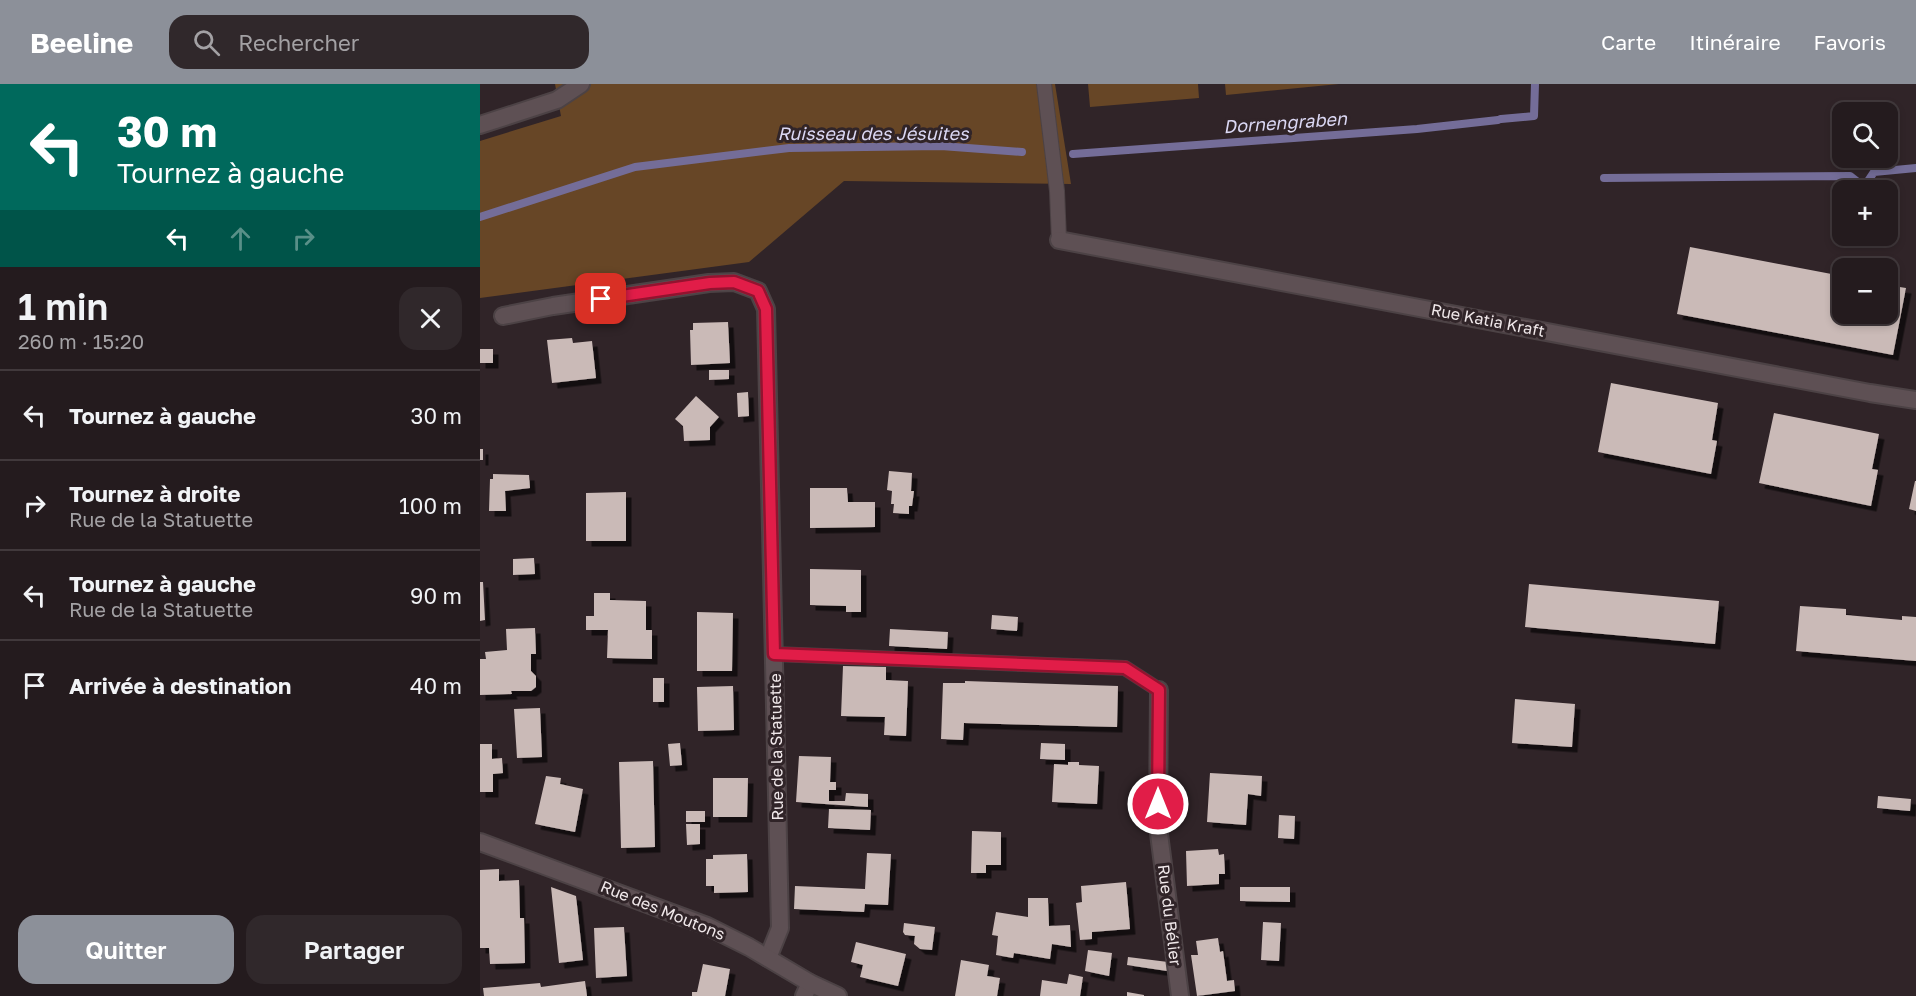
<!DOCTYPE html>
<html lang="fr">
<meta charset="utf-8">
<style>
:root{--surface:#241b1e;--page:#30282b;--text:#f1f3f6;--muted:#a3a1a4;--line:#41393c;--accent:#8c9099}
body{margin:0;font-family:"Golos Text",sans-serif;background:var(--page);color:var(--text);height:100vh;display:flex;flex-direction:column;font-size:22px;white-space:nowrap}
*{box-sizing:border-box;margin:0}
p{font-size:20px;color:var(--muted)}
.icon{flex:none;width:33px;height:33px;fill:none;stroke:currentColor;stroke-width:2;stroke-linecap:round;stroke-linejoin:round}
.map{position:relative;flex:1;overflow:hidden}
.side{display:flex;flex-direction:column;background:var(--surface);width:480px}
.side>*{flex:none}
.top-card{background:#00695c;color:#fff;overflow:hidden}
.fabs{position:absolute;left:1352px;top:18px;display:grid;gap:12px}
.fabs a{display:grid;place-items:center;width:66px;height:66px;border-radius:12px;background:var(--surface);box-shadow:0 3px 9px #0003,0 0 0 2px var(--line);font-size:30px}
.pin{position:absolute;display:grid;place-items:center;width:51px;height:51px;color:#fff;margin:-26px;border-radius:12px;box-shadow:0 3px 9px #0006}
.me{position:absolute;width:66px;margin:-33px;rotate:0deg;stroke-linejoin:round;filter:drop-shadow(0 0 4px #0008)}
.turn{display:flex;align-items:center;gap:21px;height:126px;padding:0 18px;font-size:27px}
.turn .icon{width:78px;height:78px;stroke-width:2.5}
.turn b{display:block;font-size:42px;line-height:51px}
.lanes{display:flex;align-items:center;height:57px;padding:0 18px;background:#0003;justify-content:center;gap:30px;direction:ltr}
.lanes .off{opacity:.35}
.round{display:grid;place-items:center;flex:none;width:63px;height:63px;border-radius:18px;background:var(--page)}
.summary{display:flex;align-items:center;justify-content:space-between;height:102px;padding:0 18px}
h1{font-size:36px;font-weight:600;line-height:45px}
.primary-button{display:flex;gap:12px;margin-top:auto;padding:12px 18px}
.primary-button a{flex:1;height:69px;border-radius:18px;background:var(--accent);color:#fff;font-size:24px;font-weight:600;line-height:69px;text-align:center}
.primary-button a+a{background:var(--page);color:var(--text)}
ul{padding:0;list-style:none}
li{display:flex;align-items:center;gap:18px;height:90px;padding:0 18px;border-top:2px solid var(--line)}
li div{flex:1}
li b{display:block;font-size:22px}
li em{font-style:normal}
header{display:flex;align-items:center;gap:36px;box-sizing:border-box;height:84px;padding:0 30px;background:var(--accent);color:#fff}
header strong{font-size:28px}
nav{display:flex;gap:33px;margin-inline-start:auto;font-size:21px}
.search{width:420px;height:54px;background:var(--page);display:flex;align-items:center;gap:15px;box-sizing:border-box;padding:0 21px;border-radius:18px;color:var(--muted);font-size:22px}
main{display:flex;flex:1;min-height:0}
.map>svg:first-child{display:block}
.green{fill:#674626}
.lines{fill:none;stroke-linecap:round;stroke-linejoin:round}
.stream{stroke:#746d98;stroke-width:8}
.building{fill:#cabab7;filter:url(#shadow)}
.service-casing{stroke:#4c4245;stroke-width:16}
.minor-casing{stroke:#4c4245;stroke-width:20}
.tertiary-casing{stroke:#4c4245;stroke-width:20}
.service{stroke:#5e5054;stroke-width:14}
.minor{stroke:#5e5054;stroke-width:16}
.tertiary{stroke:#5e5054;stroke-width:16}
.route-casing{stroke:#92132f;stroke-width:15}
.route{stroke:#e11d48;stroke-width:10}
.labels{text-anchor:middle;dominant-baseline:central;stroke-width:6;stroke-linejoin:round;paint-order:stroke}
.street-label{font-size:16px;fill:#f0e8ea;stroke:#302428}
.water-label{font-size:18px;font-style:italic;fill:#dbd8f4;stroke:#302428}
</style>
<header>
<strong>Beeline</strong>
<div class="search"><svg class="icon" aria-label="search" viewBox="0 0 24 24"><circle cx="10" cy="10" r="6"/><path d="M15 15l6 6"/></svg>Rechercher</div>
<nav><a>Carte</a><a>Itinéraire</a><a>Favoris</a></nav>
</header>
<main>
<section class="side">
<div class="top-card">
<div class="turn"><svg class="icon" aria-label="left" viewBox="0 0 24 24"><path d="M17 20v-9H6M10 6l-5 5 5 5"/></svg><div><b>30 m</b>Tournez à gauche</div></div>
<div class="lanes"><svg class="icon" aria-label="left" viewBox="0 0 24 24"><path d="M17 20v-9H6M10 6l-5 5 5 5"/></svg><svg class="icon off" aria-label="ahead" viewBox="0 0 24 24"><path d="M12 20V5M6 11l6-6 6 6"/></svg><svg class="icon off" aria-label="right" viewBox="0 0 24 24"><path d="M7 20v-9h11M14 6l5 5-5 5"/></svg></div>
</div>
<div class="summary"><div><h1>1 min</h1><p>260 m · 15:20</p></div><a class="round"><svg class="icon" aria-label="close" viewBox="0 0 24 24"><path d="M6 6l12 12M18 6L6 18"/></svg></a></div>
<ul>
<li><svg class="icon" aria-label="left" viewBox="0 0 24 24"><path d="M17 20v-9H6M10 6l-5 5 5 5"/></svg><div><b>Tournez à gauche</b></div><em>30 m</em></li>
<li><svg class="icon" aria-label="right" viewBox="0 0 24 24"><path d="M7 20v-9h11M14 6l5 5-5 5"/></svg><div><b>Tournez à droite</b><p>Rue de la Statuette</p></div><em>100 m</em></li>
<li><svg class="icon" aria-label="left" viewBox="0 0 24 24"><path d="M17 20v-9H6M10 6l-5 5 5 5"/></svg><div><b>Tournez à gauche</b><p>Rue de la Statuette</p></div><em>90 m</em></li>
<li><svg class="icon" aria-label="arrive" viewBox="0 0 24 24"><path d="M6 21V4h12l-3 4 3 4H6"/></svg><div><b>Arrivée à destination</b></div><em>40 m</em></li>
</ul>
<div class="primary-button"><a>Quitter</a><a>Partager</a></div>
</section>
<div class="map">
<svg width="1436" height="912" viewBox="0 0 1436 912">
<defs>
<filter id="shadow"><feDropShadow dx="5.5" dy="5.5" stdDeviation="0" flood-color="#0009"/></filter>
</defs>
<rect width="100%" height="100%" fill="#302428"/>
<!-- green -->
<path class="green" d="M75,0h500l16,100 -227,-3 -95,81 -269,36v-157l81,-25z
M608,0h110l1,14 -109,9z
M745,0h114l-113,11z"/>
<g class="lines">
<!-- stream -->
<path class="stream" d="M1021,35l33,-3 1,-32
M593,70l344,-25 81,-9
M1124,94l246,-2 14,11 10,-15 42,-4
M0,133l155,-50 154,-19 152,-2 81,6"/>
</g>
<!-- building -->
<path class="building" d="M1210,163l152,29v38h45v-29l19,3 -13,67 -216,-41z
M248,238l2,41 -39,2 -1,-35h3v-7z
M92,254l1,5 19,-2 4,37 -44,5 -5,-43z
M0,265h13v14h-13z
M229,286h20v9l-20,1z
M1131,299l107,20 -6,37 5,1 -6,33 -113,-22z
M268,308l1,24 -11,1 -1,-24z
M216,312l23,21 -9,10v13l-26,1 -1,-15 -8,-7z
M1294,329l105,21 -7,35 6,1 -7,36 -112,-23z
M0,365h3v11h-3z
M409,387l23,2 -1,18h3l-2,15h-3v8l-16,-1 1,-9h-3l1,-13 -5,-1z
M13,390l36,1 1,13 -25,3 1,20h-17l1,-32h3z
M1435,397h1v30l-7,-2z
M330,404h37l1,14h27v25l-65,1z
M146,408v49h-40v-48z
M54,474l1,16 -22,1v-16z
M330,485l51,1v42h-15v-6l-36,-1z
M0,498h3l2,38 -5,1z
M1049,500l190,17 -4,43 -190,-17z
M114,509h16v7l36,1v29h6v29l-45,-1 1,-28h-22v-14h8z
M1320,522l46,3v6l56,5v-4l14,1v44l-120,-10z
M217,528l36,1 -1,58h-35z
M512,531l26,2 -1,14 -26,-2z
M55,544l1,26h-5v17l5,5v11l-5,4h-20l1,3 -32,1v-36h6l-1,-7 22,-2 -1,-21z
M410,545l58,3 -1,17 -58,-3z
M363,582l43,1v13l22,1 -2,55 -22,-1 1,-18 -44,-1z
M173,594h11v24h-11z
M485,597l153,5 -1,41 -153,-4 -1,17 -22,-1 2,-56h22z
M253,602l1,44 -36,1 -1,-44z
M1035,615l60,5 -3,43 -60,-4z
M60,624l2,49 -25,1 -3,-49z
M200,659l2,22 -12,1 -2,-22z
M561,659l24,1v16l-25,-1z
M0,660h12v15l10,-1 1,15 -10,1v18h-13z
M319,672l32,1 -1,25h6v8h-7v11h16l1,-8 22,1v13l-72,-5z
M173,677l2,86 -34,1 -2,-86z
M588,678h11v3l20,1 -2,38 -45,-2 2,-38 14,1z
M730,689l52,3 -1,20 -13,-2 -2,31 -39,-3z
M66,692l15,2 -1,6 23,5 -8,43 -40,-8z
M233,694h35l-1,39h-34z
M1398,712l33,3 -1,12 -33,-3z
M349,725l42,1 -1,20 -42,-2z
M206,727h19v11h-19z
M799,731l16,1 -1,23 -16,-1z
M206,740h14v20l-13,1z
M492,747l29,1v33h-15v8h-15z
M738,765l1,6 5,-1 1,20h-6v10l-32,2 -1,-35z
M387,769l24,1 -3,51 -23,-1 -1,8 -70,-3 1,-23 70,3z
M267,770l1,38 -34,1v-7h-8v-27h7v-4z
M19,785v12l20,-1 1,38h4l1,45 -35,1 -1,-16h-9v-78z
M646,798l4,47 -38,3v7l-12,1 -4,-37 6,-1 -1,-16z
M71,803l25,9 7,64 -24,3z
M760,803h50v15l-50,-1z
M548,814h20l1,28 21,-1 1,22 -19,-3 -2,15 -36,-6 -1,5 -17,-3 2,-19 -6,-1 4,-23 32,5z
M783,838l18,1 -2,38 -18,-1z
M424,839l31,4 -3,23 -12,-1 -6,-5 1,-8 -10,-1 -2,-3z
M144,843l3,49 -31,2 -2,-50z
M738,854l2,14 3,-1 4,30 7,-1 1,11 -38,5 -6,-41h7l-2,-14z
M376,858l50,12 -8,32 -38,-9 3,-12 -12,-3z
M608,866l24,3 -3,23 -24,-5z
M648,873l40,5 -1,9 -40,-6z
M481,876l28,5 -2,11 13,2 -3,18h-42z
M223,880l27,5 -5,27h-33v-4h5z
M589,890l14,3 -3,19h-40l2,-16 25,4z
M105,897l2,15h-103l-1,-8 57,-5 1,4z
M647,908l17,3v1h-17z"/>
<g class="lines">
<defs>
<path id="service" d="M564,0l13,107 2,49
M294,570l351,14 34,22"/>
<path id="minor" d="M0,41l77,-25 24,-16
M579,156l811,153 46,7
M23,232l50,-10 156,-23 25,-1 24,9 8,18 14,619 -12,30
M679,606l-1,136 22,170
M324,912l6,-13"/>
<path id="tertiary" d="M0,758l227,84 42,21 61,36 28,13"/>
</defs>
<!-- service casing -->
<use href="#service" class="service-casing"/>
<!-- minor casing -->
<use href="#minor" class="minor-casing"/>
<!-- tertiary casing -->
<use href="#tertiary" class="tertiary-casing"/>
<!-- service -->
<use href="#service" class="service"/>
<!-- minor -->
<use href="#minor" class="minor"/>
<!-- tertiary -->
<use href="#tertiary" class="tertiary"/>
</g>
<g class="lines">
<defs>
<path id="route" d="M121,215l109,-16 24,-1 24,9 8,18 8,345 351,14 34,22 -1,114"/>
</defs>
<!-- route casing -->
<use href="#route" class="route-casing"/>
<!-- route -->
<use href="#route" class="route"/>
</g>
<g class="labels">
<!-- street labels -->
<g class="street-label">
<text transform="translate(1008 236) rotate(11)">Rue Katia Kraft</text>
<text transform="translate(296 663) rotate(-91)">Rue de la Statuette</text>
<text transform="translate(183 826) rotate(22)">Rue des Moutons</text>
<text transform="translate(690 831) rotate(83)">Rue du Bélier</text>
</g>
<!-- water labels -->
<g class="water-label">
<text transform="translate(805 38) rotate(-4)">Dornengraben</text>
<text x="393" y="49">Ruisseau des Jésuites</text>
</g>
</g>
</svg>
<div class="fabs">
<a><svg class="icon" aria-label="search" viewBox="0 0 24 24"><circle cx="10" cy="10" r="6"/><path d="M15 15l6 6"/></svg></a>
<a>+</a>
<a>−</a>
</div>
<div class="pin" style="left:121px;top:215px;background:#d93025"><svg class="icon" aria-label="arrive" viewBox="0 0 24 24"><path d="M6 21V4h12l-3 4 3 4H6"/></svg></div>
<svg class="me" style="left:678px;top:720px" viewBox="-20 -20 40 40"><circle r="17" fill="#e11d48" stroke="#fff" stroke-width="3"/><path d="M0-11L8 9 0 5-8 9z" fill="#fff"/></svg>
</div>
</main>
